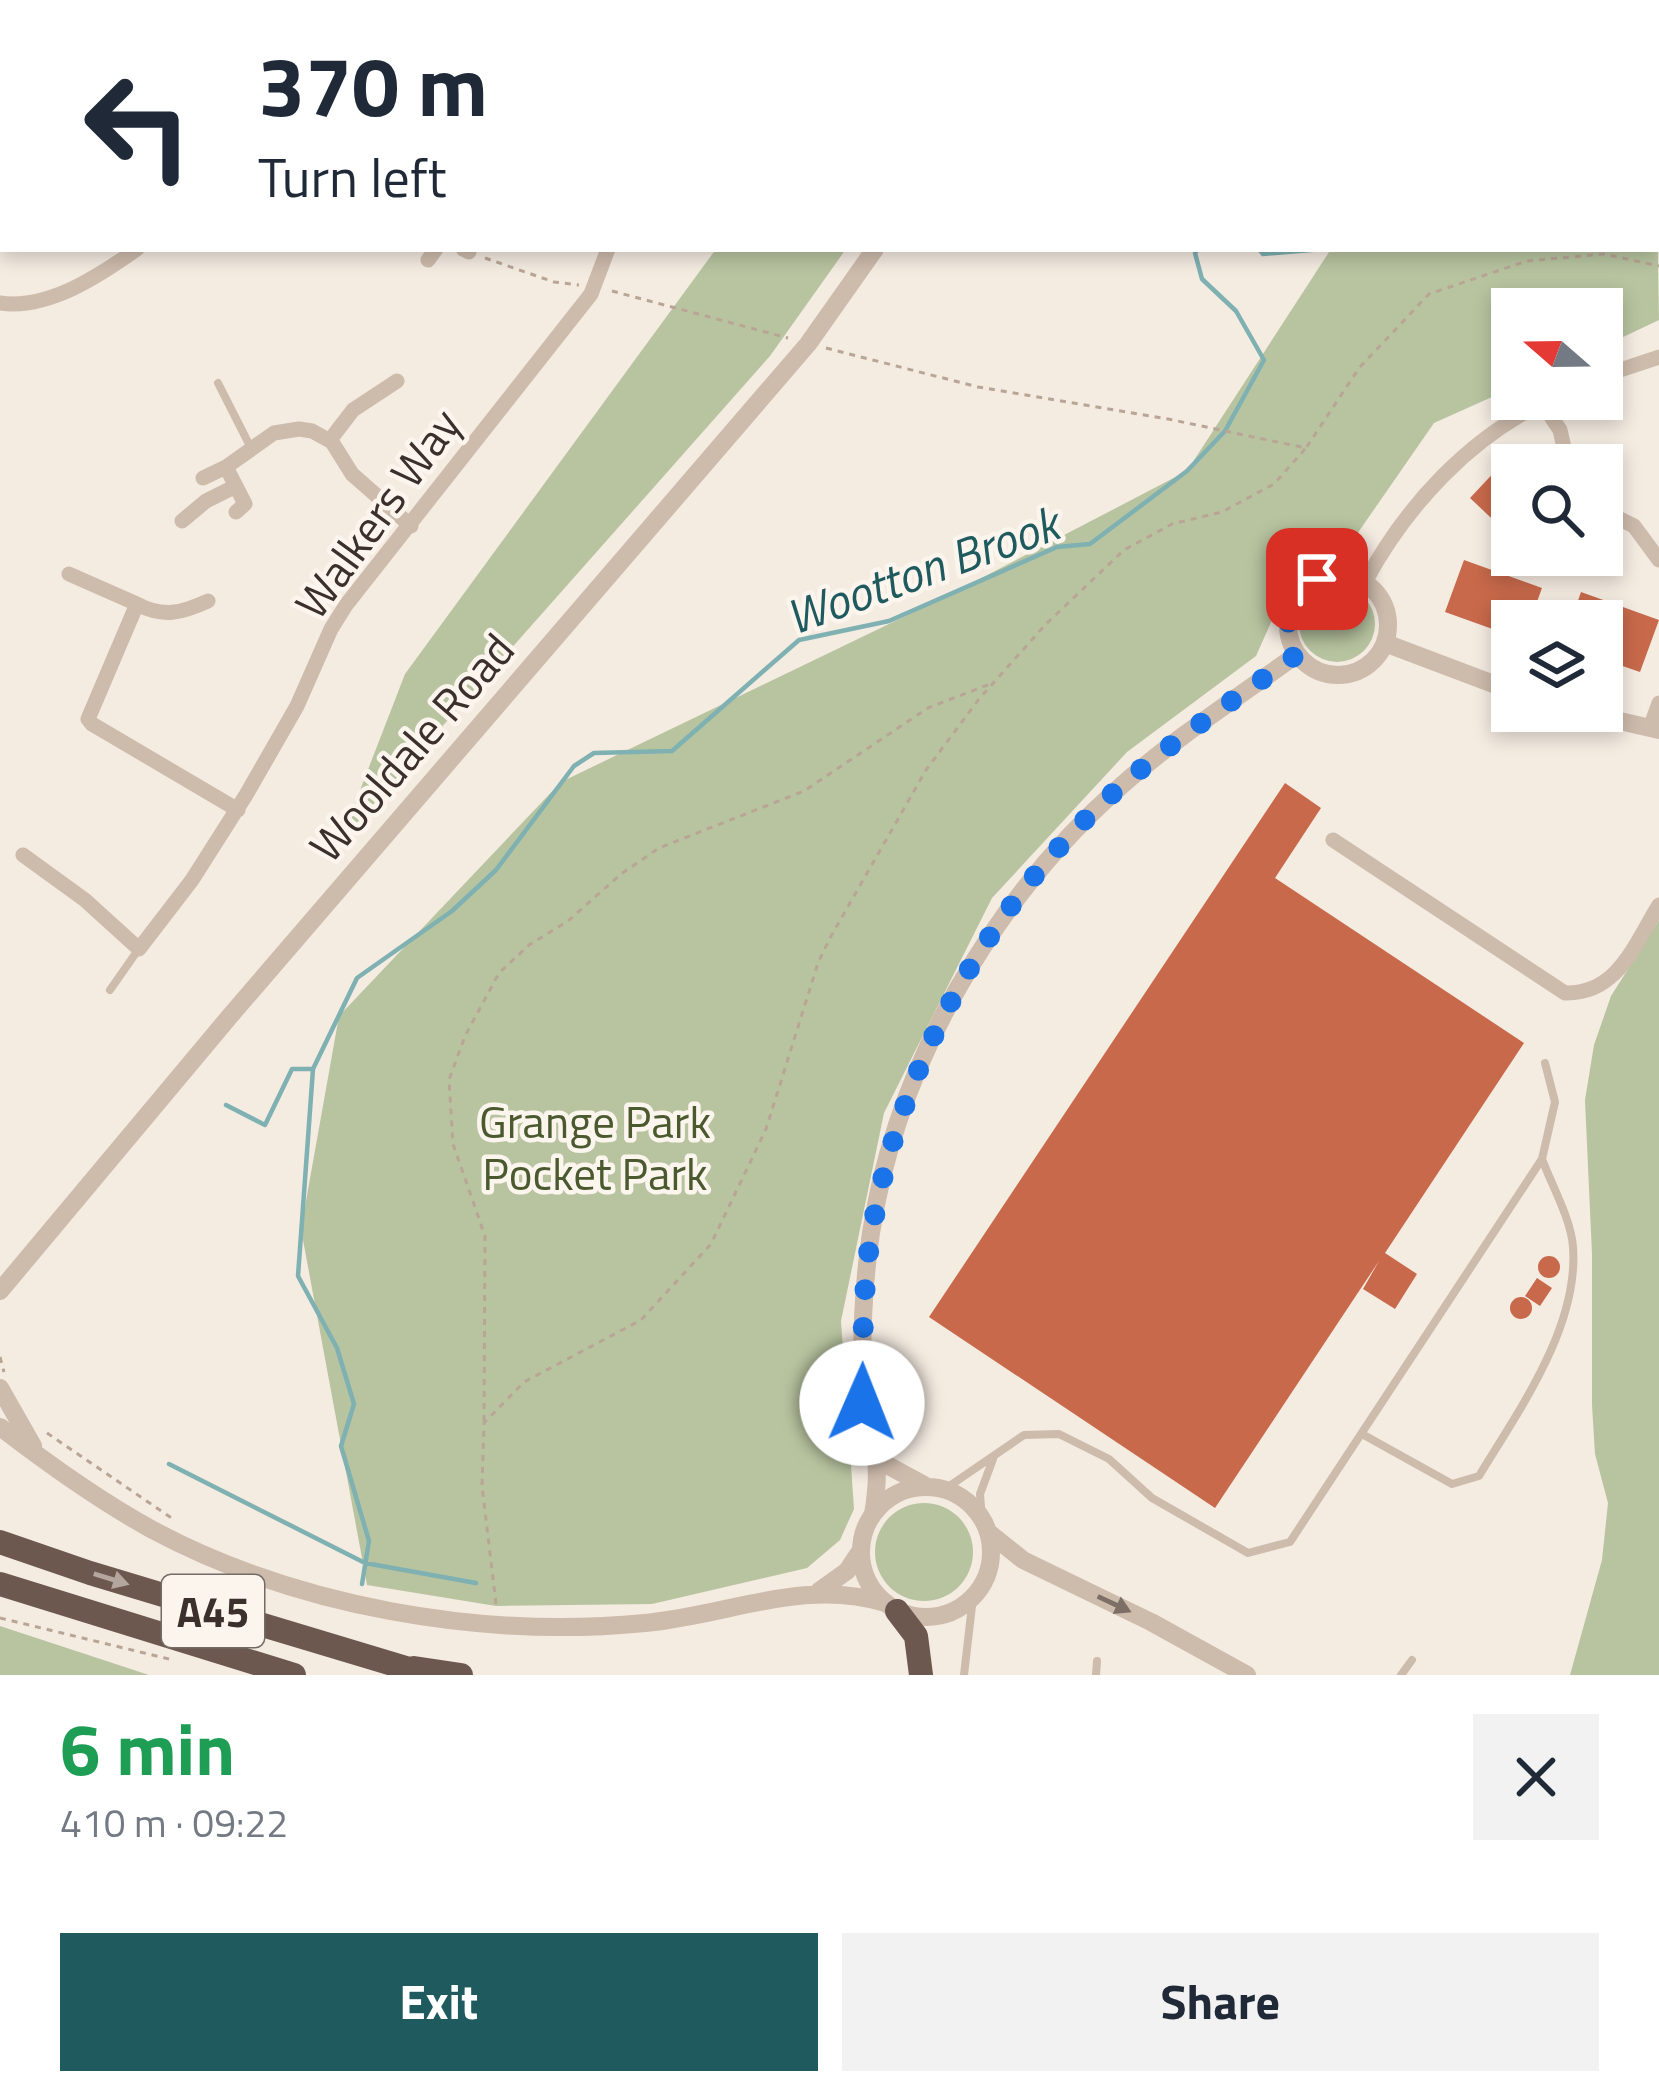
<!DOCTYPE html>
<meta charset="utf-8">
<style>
:root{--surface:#fff;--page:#f2f2f3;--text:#1f2937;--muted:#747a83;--accent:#1f5a5e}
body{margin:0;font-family:"Titillium Web",sans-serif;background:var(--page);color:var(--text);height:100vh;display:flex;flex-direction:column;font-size:45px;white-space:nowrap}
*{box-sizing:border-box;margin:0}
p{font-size:39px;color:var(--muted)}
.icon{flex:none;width:66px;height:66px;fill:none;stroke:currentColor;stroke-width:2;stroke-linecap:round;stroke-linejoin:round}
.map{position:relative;height:1675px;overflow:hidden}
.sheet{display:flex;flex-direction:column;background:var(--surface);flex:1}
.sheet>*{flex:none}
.banner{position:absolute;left:0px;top:0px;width:1659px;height:252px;box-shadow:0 6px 18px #0003;background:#fff;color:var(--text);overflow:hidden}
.needle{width:78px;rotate:290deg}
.buttons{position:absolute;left:1491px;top:288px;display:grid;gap:24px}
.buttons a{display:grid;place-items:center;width:132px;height:132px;border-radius:0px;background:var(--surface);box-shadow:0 6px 18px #0003;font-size:60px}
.pin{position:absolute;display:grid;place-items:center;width:102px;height:102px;color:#fff;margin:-51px;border-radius:24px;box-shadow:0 6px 18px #0006}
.me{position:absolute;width:132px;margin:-66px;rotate:1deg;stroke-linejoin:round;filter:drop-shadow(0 0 9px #0008)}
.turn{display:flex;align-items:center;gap:42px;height:252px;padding:0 60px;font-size:54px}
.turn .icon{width:156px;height:156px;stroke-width:2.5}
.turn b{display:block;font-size:84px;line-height:102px}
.round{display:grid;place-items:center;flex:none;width:126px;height:126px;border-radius:0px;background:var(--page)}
.summary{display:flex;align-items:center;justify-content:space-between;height:204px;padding:0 60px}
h1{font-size:72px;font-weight:700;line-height:90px;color:#1e9e55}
.primary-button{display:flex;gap:24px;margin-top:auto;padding:24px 60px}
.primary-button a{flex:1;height:138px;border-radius:0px;background:var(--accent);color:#fff;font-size:48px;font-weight:700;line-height:138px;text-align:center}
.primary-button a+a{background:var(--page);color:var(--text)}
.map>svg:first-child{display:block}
.green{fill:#b8c4a0}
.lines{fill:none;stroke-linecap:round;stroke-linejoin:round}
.stream{stroke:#7fb0b2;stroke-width:4.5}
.building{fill:#c8694b}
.path{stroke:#b9a596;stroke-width:3;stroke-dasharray:6 6;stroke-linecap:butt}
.service{stroke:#cdbbac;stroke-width:8}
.minor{stroke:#cdbbac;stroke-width:15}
.tertiary{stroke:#cdbbac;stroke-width:18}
.trunk{stroke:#6c584f;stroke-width:24}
.oneway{fill:#b4a69e}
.oneway2{fill:#7d6f65}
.route{stroke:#1a73e8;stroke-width:21;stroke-dasharray:0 37.8}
.labels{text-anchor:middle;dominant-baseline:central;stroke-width:9;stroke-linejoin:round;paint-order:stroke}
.shield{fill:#fbf5ee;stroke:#756b66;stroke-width:3}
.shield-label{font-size:42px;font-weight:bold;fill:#3b302b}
.street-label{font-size:45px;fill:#3b302b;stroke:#fbf5ee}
.park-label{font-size:45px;fill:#4a5a2e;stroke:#fbf5ee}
.water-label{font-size:48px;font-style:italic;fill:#1f5a5e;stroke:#fbf5ee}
</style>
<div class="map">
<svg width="1659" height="1675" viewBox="0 0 1659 1675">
<rect width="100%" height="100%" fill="#f4ebe1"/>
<!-- green -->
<path class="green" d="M1656,146l3,174 -57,27v-38h-90v79l-78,35 -86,124 -53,21 -39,88 -129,96 -135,146 -108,215 -43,208 13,188 -14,31 -33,28 -155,36 -156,2 -129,-21 -66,-356 38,-213 222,-234 388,-187 238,-124 144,-222h325z
M716,249h130l-76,107 -430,486 65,-168z
M1299 624a38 38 0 1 1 76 0a38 38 0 1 1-76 0Z
M1659,920v755h-89l32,-115 6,-57 -13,-49 -3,-49v-151l-7,-154 9,-55 17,-49z
M875 1552a49 49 0 1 1 98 0a49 49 0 1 1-98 0Z
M0,1626l149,49h-149z"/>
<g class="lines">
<!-- stream -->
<path class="stream" d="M1359,3l4,-3
M1525,3l2,-3
M1656,217h3
M1259,249l4,5 60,-5
M226,1105l39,20 27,-56h20
M169,1464l196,99 111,20
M362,1584l7,-43 -28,-95 13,-42 -17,-56 -39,-72 15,-207 44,-91 95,-67 44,-41 78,-104 20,-13 78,-2 127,-111 90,-19 168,-74 33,-3 97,-73 38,-40 39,-71 -28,-49 -34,-32 -7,-26 3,-4"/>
</g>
<!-- building -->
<path class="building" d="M1515,450l16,15h-19v61l-6,6 -36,-34z
M1464,560l78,28 -12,33h-18v15l-67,-24z
M1581,592l78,28 -19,52 -38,-13v-38h-31z
M1285,783l36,25 -46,70 249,165 -139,210 32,21 -22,35 -32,-20 16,-28 -164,247 -286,-191z
M1538 1267a11 11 0 1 1 22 0a11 11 0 1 1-22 0Z
M1537,1278l15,10 -12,18 -15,-10z
M1510 1308a11 11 0 1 1 22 0a11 11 0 1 1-22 0Z"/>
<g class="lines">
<!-- path -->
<path class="path" d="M262,0l2,3
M959,0v3
M463,3l5,-3
M0,20l3,4
M485,258l69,24 25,3
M612,291l176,47
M826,348l152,39 190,32 138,29 53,-80 70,-74 98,-33 77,-7 55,12
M0,1357l4,15
M484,1421l1,-185 -32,-92 -4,-64 16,-44 34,-63 30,-28 39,-24 53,-47 38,-26 145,-57 124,-83 62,-24
M47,1433l126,86
M496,1604l-14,-118 2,-63 40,-41 117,-62 70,-76 55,-115 52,-166 12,-25 96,-168 53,-71 67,-75 78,-74 48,-26 50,-12 52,-28 32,-36
M0,1618l169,41"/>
<!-- service -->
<path class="service" d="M218,383l34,67
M110,990l28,-40
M1362,1434l90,50 27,-8c40,-66 100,-149 94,-229 -2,-28 -21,-61 -31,-88
M945,1489l79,-54 35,-1 50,25 43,39 96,55 42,-11 252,-383 13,-57 -10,-39
M982,1519l-2,-25 13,-35
M964,1675l9,-78
M1096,1675l1,-14
M1401,1675l11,-15"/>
<!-- minor -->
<path class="minor" d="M553,0l2,3
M687,0l2,3
M430,3l4,-3
M463,249l6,3
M428,260l8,-11
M0,303c48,7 99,-27 137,-54
M1602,376l57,-19
M1542,403l18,27 8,35
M330,440l23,-30 44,-29
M203,478l23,-11
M1602,510l32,16 25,34
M236,512l9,-8 -19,-37 48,-34 25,-4 13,2 20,11 20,32 59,52
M182,521l24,-20 30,-15
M69,574l68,30 -49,115 4,5 146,86
M1365,582c41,-76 105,-146 186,-183
M137,604c26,14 45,9 71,-3
M1650,728l9,-25
M1333,840l232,153c53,1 69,-48 94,-88
M23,855l62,45 54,49 53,-69 54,-85 51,-89 34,-77 15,-24 245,-311 17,-45"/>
<!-- tertiary -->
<path class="tertiary" d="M1012,3l1,-3
M1288 625a50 50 0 1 1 100 0a50 50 0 1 1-100 0Z
M1385,643l127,48
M1576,711l83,19
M0,1291l230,-275 578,-672 67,-95
M0,1388l33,58
M0,1427c48,37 98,73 151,102 145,78 331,110 494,94 85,-8 157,-45 241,-20
M876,1459l48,26
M861 1552a65 65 0 1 1 130 0a65 65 0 1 1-130 0Z
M873,1514c3,-17 5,-36 3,-54 -3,-21 -13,-41 -13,-63 -2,-53 0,-111 8,-164 26,-169 122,-334 250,-447 54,-48 116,-88 175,-131
M988,1532l35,28 128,62 96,53
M819,1591l28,-20 14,-21"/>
<!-- trunk -->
<path class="trunk" d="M0,1542l90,31 339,102
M0,1584l294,91
M897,1611l19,25 5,39
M414,1668l47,7"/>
</g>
<!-- one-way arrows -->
<defs><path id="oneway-solid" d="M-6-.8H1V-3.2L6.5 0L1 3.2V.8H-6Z" transform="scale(3)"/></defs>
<use class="oneway" href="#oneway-solid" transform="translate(111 1579) rotate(17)"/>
<use class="oneway2" href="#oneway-solid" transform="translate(1114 1604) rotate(25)"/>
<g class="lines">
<!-- route -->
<path class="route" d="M862,1403c1,-57 0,-116 10,-173 29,-169 120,-331 249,-444 55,-48 116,-88 175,-131 -15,-31 -8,-58 21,-76"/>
</g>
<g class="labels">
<!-- shield labels -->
<rect class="shield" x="162" y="1575" width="102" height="72" rx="9"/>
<g class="shield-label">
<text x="213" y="1611">A45</text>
</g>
<!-- street labels -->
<g class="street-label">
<text transform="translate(377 513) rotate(-54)">Walkers Way</text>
<text transform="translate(411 747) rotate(-49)">Wooldale Road</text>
</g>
<!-- park labels -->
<g class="park-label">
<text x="595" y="1121">Grange Park<tspan x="595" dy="52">Pocket Park</tspan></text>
</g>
<!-- water labels -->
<g class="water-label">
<text transform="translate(922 570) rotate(-20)">Wootton Brook</text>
</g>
</g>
</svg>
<div class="buttons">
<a><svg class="needle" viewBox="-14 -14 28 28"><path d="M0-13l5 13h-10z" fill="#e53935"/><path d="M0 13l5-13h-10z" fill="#747a83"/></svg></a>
<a><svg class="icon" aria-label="search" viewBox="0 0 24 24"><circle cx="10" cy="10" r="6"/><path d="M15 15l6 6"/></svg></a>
<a><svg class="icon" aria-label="layers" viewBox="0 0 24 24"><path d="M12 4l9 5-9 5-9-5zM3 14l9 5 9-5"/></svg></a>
</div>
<div class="pin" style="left:1317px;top:579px;background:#d93025"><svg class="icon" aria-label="arrive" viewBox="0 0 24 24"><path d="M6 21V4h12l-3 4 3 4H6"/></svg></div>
<svg class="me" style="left:862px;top:1403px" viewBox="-20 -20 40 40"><circle r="19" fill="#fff"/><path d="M0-13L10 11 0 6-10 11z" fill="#1a73e8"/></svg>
<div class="banner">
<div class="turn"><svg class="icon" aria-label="left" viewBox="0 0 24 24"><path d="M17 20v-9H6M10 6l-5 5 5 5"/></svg><div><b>370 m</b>Turn left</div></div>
</div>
</div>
<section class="sheet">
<div class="summary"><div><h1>6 min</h1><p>410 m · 09:22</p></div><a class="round"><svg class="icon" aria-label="close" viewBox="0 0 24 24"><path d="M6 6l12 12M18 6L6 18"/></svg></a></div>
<div class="primary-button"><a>Exit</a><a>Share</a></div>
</section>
